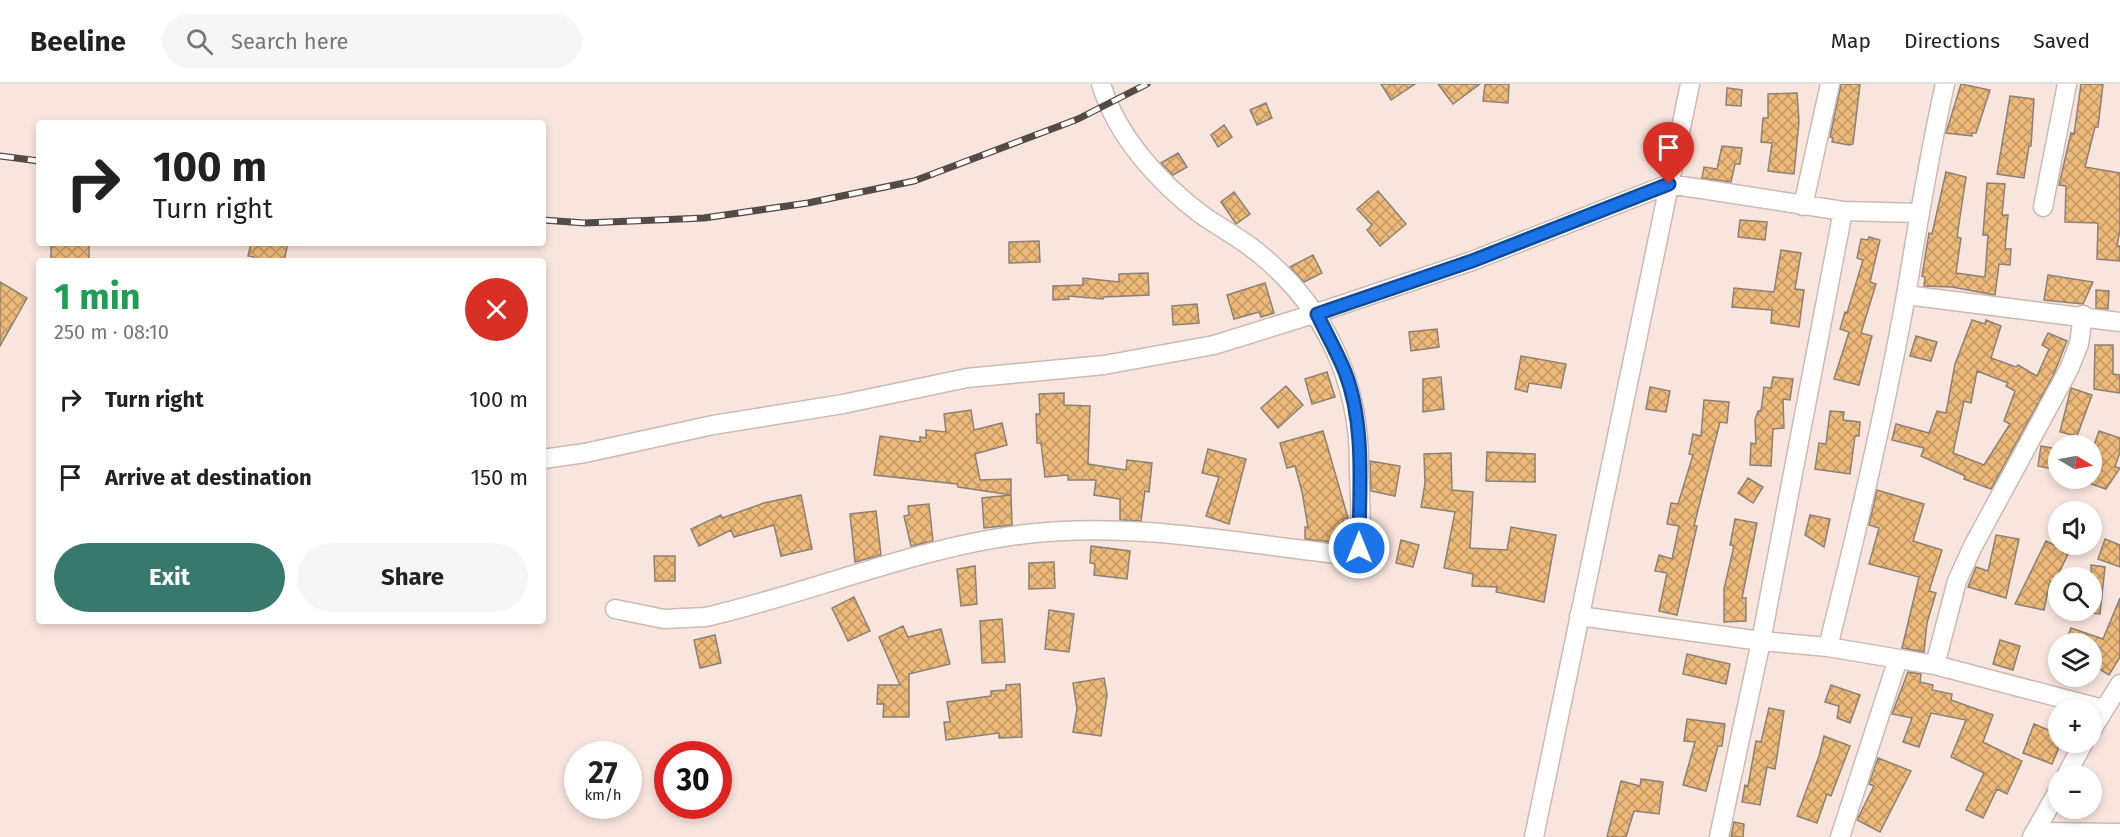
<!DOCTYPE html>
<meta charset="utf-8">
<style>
:root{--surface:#fff;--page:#f6f6f6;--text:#222;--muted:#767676;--line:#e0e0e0;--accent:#377a6d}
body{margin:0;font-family:"Fira Sans",sans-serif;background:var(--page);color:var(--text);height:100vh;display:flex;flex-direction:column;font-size:22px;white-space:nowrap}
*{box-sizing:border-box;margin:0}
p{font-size:20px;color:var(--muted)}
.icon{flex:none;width:33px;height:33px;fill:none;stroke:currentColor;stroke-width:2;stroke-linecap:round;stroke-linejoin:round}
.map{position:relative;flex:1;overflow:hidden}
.side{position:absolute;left:36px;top:174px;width:510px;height:366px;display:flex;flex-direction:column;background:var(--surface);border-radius:6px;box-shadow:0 3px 9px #0003}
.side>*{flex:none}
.guide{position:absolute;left:36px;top:36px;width:510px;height:126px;border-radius:6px;box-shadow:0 3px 9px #0003;background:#fff;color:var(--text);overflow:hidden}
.needle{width:39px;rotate:100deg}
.tools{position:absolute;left:2048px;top:351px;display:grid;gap:12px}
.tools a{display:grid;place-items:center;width:54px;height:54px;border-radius:50%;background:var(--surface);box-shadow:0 3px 9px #0003;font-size:30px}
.speed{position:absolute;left:564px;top:657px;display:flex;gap:12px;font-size:30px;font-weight:700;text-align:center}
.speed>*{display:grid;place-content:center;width:78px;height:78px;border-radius:50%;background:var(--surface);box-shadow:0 3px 9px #0003;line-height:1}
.speed small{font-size:15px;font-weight:400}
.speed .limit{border:9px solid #d22;background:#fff;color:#111}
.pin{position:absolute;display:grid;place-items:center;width:51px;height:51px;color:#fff;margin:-62px -26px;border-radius:50% 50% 50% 0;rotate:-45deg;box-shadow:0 0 6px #0007}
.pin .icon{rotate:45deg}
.me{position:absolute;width:66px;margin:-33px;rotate:0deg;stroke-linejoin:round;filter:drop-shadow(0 0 4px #0008)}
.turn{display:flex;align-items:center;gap:21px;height:126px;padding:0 18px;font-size:27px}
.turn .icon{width:78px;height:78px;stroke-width:2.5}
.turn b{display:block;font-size:42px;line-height:51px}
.round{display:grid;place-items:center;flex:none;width:63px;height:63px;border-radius:32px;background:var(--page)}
.overview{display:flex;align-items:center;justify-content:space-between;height:102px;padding:0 18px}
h1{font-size:36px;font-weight:700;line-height:45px;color:#1e9e55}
.cta{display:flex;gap:12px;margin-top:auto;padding:12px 18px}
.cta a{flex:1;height:69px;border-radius:36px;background:var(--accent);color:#fff;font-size:24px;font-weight:700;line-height:69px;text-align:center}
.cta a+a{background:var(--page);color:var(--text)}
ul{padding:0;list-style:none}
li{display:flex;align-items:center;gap:18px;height:78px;padding:0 18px}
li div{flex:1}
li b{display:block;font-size:22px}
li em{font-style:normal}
header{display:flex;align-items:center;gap:36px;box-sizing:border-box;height:84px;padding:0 30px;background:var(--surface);border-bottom:2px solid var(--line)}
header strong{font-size:28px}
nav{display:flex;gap:33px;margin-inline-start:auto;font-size:21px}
.search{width:420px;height:54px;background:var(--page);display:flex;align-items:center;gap:15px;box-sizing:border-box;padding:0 21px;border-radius:33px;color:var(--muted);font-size:22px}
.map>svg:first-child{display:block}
.building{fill:url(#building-cross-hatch);stroke:#8c8174;stroke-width:1.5;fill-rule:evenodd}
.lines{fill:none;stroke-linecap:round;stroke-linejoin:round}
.street-casing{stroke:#ccbab2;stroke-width:21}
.street{stroke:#fff;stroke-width:18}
.rail-casing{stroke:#544b47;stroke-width:7}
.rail{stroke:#fff;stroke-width:4.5;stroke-dasharray:14;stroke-linecap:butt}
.route-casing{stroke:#114b97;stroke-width:15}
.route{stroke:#1a73e8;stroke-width:10}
</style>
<header>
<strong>Beeline</strong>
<div class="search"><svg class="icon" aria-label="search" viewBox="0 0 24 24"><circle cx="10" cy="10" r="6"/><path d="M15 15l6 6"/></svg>Search here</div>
<nav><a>Map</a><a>Directions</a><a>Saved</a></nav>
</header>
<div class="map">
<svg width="2120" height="753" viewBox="0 0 2120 753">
<defs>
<pattern id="building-cross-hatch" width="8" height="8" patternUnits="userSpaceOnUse" patternTransform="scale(1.5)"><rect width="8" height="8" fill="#edb979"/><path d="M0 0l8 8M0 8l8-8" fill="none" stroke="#c19764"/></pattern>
</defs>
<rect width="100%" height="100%" fill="#f8e5dd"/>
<!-- building -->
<path class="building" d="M1381,0h34l-24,16z
M1438,0h42l-27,20z
M1485,0h24l-1,19 -25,-2z
M1841,0h19l-7,60 -4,1 -17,-3 1,-4 -3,-1z
M1961,0l29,6 -14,43h-4v3l-26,-3z
M2081,0h22l-5,43h-3l-10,40 35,6v57l-3,16h3v15l-23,-2 1,-36 -33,-1 1,-36 -7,-1 12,-52 3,1z
M1727,4l15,2 -1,16 -15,-1z
M1797,9l2,28 -5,53 -26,-3 4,-28 -11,-1 2,-24h5v-24z
M2010,12l24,3 -3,47h-2l-5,32 -27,-4z
M1266,19l6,15 -15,7 -7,-15z
M1224,41l8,12 -14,10 -7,-12z
M1722,62l20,2 -2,16h-5l-4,18 -29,-4 2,-11 13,2z
M1178,69l9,14 -14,8 -12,-12z
M1946,88l20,5 -9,60 4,1 -5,35 29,4 3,-42h-5l4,-52 18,1 -3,31h6l-3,34h6l-1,16 -11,-1 -4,31 -43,-8 -28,-1 1,-9 -3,-1 7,-43 3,1z
M1378,107l28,33 -26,22 -13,-16 5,-5 -15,-16z
M1234,108l16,22 -14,10 -15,-22z
M1740,136l27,2 -2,18 -27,-3z
M1869,153l11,3 -10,42 6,2 -15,49 11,3 -13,49 -25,-6 15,-47 -9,-3 5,-17 2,1 16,-53 -6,-2 4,-19 7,1z
M1039,157l1,21 -31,1v-21z
M51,159h38v18h-38z
M251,159h37l-4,18h-31l1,-4 -6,-1z
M1781,166l20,3 -6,36 9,1 -5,37 -28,-4 1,-13 -40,-3 2,-19 40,4z
M1313,171l9,18 -18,9 -14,-15z
M1148,189l1,22 -45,2 -1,2 -35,-3 1,3 -16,1v-14l30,-1v-7l36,4v-8z
M2048,191l45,7 -10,22 -39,-4z
M0,198l27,16 -27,48z
M1265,199l9,30 -13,4 -2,-5 -25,7 -7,-24z
M2096,206l13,1 -1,18 -12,-1z
M1197,220l2,19 -26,2 -1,-19z
M1972,236l13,4 1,-4 15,6 -10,32 25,9 2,-2 19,11 12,-27 -7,-4 6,-12 19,8 -14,35 -62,113 -27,-10 1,-3 -44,-20 3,-8 -32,-8 4,-16 33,9 8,-22 9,2 9,-49zM1977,287l31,12 -2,3 9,5 -11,30 6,3 -26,41 -31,-12 11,-52 7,2z
M1437,245l2,18 -28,4 -2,-19z
M1916,252l21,6 -6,19 -21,-5z
M2095,261h18v29l7,1v18l-26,-4z
M1521,272l45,8 -5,24 -32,-5 -2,9 -12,-3z
M1327,288l8,25 -23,7 -7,-25z
M1441,293l3,32 -21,3v-33z
M1773,293l20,2 -3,21 -7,-1 1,29 -11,1 -2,37 -21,-1 1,-22 5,1 -1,-24 3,-9h3l3,-24 7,1z
M1286,302l17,19 -25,23 -17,-20z
M1650,303l20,4 -4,21 -20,-3z
M2071,304l21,7 -15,41 -17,-4z
M1064,309v12l26,1 -2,58 38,6 1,-10 25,3 -3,29 -4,-1 -4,30 -21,-1v-21l-26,-4 2,-15h-28v-5l-23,2 -4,-34h-4l-1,-29h4l-1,-20z
M1704,316l25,2 -2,21 -7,-1 -26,104h3l-20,89 -18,-4 8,-38 -12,-2 4,-16 13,4 7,-33 -12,-2 4,-21 7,1 15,-49 -4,-1 4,-20 8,2z
M971,326l3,20 28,-7 5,22 -32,9 5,26 31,-1v16l-53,-8 -1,-3 -83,-9 6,-39 40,6v-5l6,1v-8l20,2 -2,-18z
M1830,327l14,1 -1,8 17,2 -1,14h-4l-5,38 -35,-5 4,-26 7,1z
M1323,347l25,87 -5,1 -1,24 -37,-4v-12h3l-6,-35 -7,-26 -8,2 -7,-25z
M2099,347l21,7v14l-5,15 5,1 -14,21 -15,-5v-30z
M2041,362l17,3v21l-20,-4z
M1208,365l38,10 -17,65 -23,-8 13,-39 -17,-4z
M1487,368l48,2v28l-49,-1z
M1451,369l1,37 21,2 -3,56 37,2 4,-23 45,8 -12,67 -48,-10 1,-5 -25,-1 1,-12 -29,-6 11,-56 -34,-5 4,-23 -1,-30z
M1370,377l30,5 -5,30 -24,-5z
M1748,394l15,9 -10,16 -15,-10z
M1877,406l47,14 -11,37 29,9 -13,41 7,2 -9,30 -3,29 -22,-4 17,-71 -50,-13 10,-36 -10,-3z
M801,411l11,54 -31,7 -7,-31 -40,12 -3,-7 -32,16 -8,-17 30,-14 1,3 42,-15z
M1011,411l1,30 -28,3 -2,-30z
M929,420l4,37 -22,5 -7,-30 5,-1 -1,-9z
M876,427l5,44 -26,7 -5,-48z
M1810,431l20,4 -6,28 -19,-12z
M1735,435l22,4 -15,75h4v23l-22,1v-33l10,-43 -4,-1z
M1996,451l23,4 -13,59 -38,-11 8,-20 12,4z
M2105,455l15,6v22l-22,-8z
M1401,456l18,5 -6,22 -17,-4z
M2046,457l23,11 -15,31 -4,-2 -6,29 -29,-6z
M1091,462l39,5 -3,28 -33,-4 1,-11 -5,-1z
M654,472h21v25h-20z
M1054,478l1,26 -26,1v-26z
M2091,481l14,2 -5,47 -9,-1z
M975,482l2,38 -16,2 -4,-37z
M854,513l16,34 -22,10 -16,-33z
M2120,514v59l-11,18 -18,-11v-20h-26l6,-16 32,11z
M1049,526l25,4 -5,38 -24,-3z
M1002,535l3,43 -23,1 -2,-42z
M903,542l5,11 33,-8 9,35 -41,10v43h-26l1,-13h-7l1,-19h22l-21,-48z
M715,551l6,28 -21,5 -6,-28z
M2000,556l20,6 -7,24 -20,-6z
M1687,570l43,10 -4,20 -43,-10z
M1908,588l13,2 -1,8 13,3 -1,5 20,4 -1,6 42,15 -10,27 39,19 -15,33 -10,-5 -14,29 -17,-8 18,-37 -33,-16 15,-37 -35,-7 -12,34 -16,-5 9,-24 -20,-4z
M1104,594l3,17 -6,41 -28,-4 4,-23 -4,-26z
M1020,600l2,53 -23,1v-5l-53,7 -2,-18h6l-3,-20 44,-6v-5l15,-1v-5z
M1831,601l29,10 -10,28 -13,-5 2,-12 -14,-4z
M1769,624l15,3 -9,58 -8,-2 -7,38 -18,-3 3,-17 3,1 8,-45 5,1z
M1687,635l38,5 -3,22h-4l-12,45 -23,-6 12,-43 -11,-1z
M2034,640l24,10v16l-6,14 -29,-11z
M1824,652l26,10 -19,50 -4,-2 -10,29 -20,-7 22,-60z
M1878,674l33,13 -31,61 -23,-12 17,-34 -5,-2z
M1641,695l22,3 -4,32 -25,-3 -8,26h-19l14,-56 19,5z
M1734,738l10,2 -1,13h-12z"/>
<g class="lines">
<defs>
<path id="street" d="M1803,122l27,-122
M2043,123l24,-123
M1843,127l75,2
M1906,211l214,27
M543,375l42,-6 128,-28 130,-21 124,-26 137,-13 110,-20 103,-32 155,-52 197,-77 174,27 -82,430 -42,196
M615,525l49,10 42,-2c108,-25 211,-70 320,-83 107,-13 215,10 321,21l10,-2c7,-17 2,-66 2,-86 1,-84 -33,-158 -97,-211 -18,-16 -40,-27 -60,-41 -44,-33 -85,-79 -101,-131
M1579,532l182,25 67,6 107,18 168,44
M1828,563c29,-116 57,-234 78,-352 12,-71 23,-141 39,-211
M1935,581l22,-84 16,-35 96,-177 10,-25 4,-29
M2091,647l29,-47
M2066,692l18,-34
M2036,748l84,1
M1534,753l156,-753
M1840,753l58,-178
M2032,753l26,-46"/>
</defs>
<!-- street casing -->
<use href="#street" class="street-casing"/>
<!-- street -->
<use href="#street" class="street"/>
<defs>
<path id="rail" d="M0,72l39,5
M543,136l42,3 119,-5 104,-15 106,-22 164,-62 69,-35"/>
</defs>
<!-- rail casing -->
<use href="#rail" class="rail-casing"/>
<!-- rail -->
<use href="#rail" class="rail"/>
</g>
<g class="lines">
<defs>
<path id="route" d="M1359,464c0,-57 7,-122 -14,-176 -8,-20 -19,-39 -28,-58l155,-53 197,-77"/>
</defs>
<!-- route casing -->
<use href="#route" class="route-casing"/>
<!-- route -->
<use href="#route" class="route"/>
</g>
</svg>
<div class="tools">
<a><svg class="needle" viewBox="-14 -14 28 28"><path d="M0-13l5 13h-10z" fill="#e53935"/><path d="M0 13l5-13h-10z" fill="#767676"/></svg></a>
<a><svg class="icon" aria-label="sound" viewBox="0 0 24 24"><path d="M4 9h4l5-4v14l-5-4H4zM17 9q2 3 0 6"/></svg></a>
<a><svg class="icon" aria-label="search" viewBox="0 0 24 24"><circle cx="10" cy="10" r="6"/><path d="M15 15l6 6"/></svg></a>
<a><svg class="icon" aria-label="layers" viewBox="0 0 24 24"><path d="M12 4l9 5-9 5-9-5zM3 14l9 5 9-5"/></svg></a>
<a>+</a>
<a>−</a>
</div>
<div class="speed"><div>27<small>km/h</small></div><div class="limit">30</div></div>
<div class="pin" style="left:1669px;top:100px;background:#d93025"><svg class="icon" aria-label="arrive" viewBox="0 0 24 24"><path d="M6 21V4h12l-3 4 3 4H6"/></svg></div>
<svg class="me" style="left:1359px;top:464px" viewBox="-20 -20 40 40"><circle r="17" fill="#1a73e8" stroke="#fff" stroke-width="3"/><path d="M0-11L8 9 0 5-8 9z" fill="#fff"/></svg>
<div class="guide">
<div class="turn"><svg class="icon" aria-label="right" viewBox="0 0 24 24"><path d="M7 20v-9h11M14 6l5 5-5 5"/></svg><div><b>100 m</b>Turn right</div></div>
</div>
<section class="side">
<div class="overview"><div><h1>1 min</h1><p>250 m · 08:10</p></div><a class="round" style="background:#d93025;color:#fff"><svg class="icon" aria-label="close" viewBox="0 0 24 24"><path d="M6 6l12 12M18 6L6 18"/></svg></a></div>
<ul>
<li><svg class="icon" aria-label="right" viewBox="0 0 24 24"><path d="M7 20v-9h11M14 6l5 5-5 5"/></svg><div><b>Turn right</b></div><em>100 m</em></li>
<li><svg class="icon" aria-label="arrive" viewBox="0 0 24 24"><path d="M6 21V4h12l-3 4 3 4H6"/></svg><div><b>Arrive at destination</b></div><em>150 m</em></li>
</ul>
<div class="cta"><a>Exit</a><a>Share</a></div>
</section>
</div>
